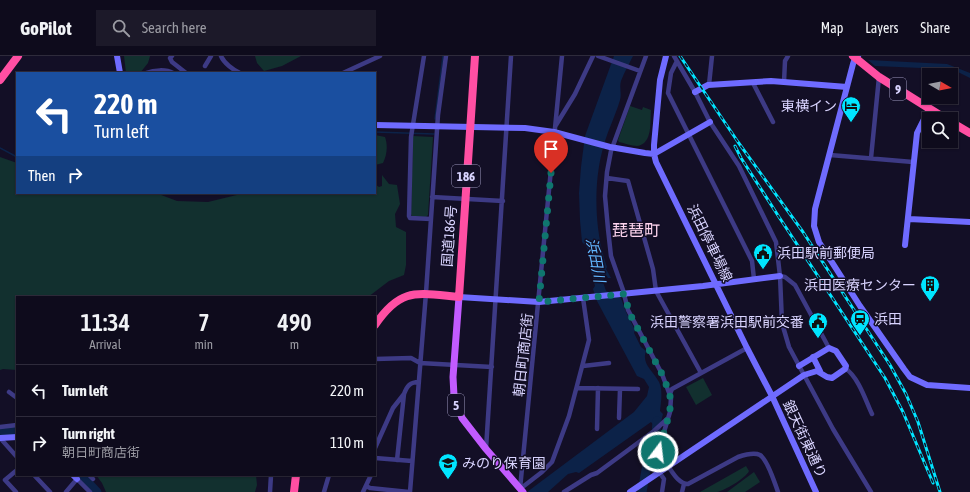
<!DOCTYPE html>
<meta charset="utf-8">
<style>
:root{--surface:#0e0b1c;--page:#1c1929;--text:#f1f3f6;--muted:#9b9ba3;--line:#2e2b3b}
body{margin:0;font-family:"Asap Condensed","Noto Sans JP",sans-serif;background:var(--page);color:var(--text);height:100vh;display:flex;flex-direction:column;font-size:15px;white-space:nowrap}
*{box-sizing:border-box;margin:0}
p{font-size:13px;color:var(--muted)}
.icon{flex:none;width:22px;height:22px;fill:none;stroke:currentColor;stroke-width:2;stroke-linecap:round;stroke-linejoin:round}
.map{position:relative;flex:1;overflow:hidden}
.details{position:absolute;left:16px;top:240px;width:360px;height:180px;display:flex;flex-direction:column;background:var(--surface);border-radius:0px;box-shadow:0 1px 3px #0004,0 0 0 1px var(--line)}
.details>*{flex:none}
.hud{position:absolute;left:16px;top:16px;width:360px;height:122px;border-radius:0px;box-shadow:0 1px 3px #0004,0 0 0 1px var(--line);background:#1a4fa0;color:#fff;overflow:hidden}
.needle{width:26px;rotate:99deg}
.buttons{position:absolute;left:922px;top:12px;display:grid;gap:8px}
.buttons a{display:grid;place-items:center;width:36px;height:36px;border-radius:0px;background:var(--surface);box-shadow:0 1px 3px #0004,0 0 0 1px var(--line);font-size:20px}
.pin{position:absolute;display:grid;place-items:center;width:34px;height:34px;color:#fff;margin:-41px -17px;border-radius:50% 50% 50% 0;rotate:-45deg;box-shadow:0 0 4px #0007}
.pin .icon{rotate:45deg}
.me{position:absolute;width:44px;margin:-22px;rotate:15deg;stroke-linejoin:round;filter:drop-shadow(0 0 3px #0008)}
.turn{display:flex;align-items:center;gap:14px;height:84px;padding:0 12px;font-size:18px}
.turn .icon{width:52px;height:52px;stroke-width:2.5}
.turn b{display:block;font-size:28px;line-height:34px}
.then{display:flex;align-items:center;height:38px;padding:0 12px;background:#0003;gap:8px;font-size:15px}
.eta{display:flex;justify-content:space-evenly;align-items:center;height:68px;text-align:center}
.eta b{font-size:24px;font-weight:600;line-height:28px}
ul{padding:0;list-style:none}
li{display:flex;align-items:center;gap:12px;height:52px;padding:0 12px;border-top:1px solid var(--line)}
li div{flex:1}
li b{display:block;font-size:15px}
li em{font-style:normal}
header{display:flex;align-items:center;gap:24px;box-sizing:border-box;height:56px;padding:0 20px;background:var(--surface);border-bottom:1px solid var(--line)}
header strong{font-size:19px}
nav{display:flex;gap:22px;margin-inline-start:auto;font-size:14px}
.search{width:280px;height:36px;background:var(--page);display:flex;align-items:center;gap:10px;box-sizing:border-box;padding:0 14px;border-radius:0px;color:var(--muted);font-size:15px}
.map>svg:first-child{display:block}
.green{fill:#12302f}
.water{fill:#0c2248}
.lines{fill:none;stroke-linecap:round;stroke-linejoin:round}
.stream{stroke:#0c2248;stroke-width:1.5}
.river{stroke:#0c2248;stroke-width:9}
.street{stroke:#3d3a85;stroke-width:4.5}
.secondary{stroke:#6f6bff;stroke-width:6}
.primary{stroke:#c25bff;stroke-width:7}
.highway{stroke:#ff4fa3;stroke-width:8}
.rail-casing{stroke:#00e5ff;stroke-width:3}
.rail{stroke:#130f26;stroke-width:1.5;stroke-dasharray:4.5;stroke-linecap:butt}
.route{stroke:#0f766e;stroke-width:7;stroke-dasharray:0 12.6}
.labels{text-anchor:middle;dominant-baseline:central;stroke-width:3;stroke-linejoin:round;paint-order:stroke}
.shield{fill:#130f26;stroke:#9e99be;stroke-width:1}
.shield-label{font-size:13px;font-weight:bold;fill:#d9d4ff}
.poi-label{font-size:14px;fill:#d9d4ff;stroke:#130f26;text-anchor:end}
.street-label{font-size:14px;fill:#d9d4ff;stroke:#130f26}
.water-label{font-size:15px;font-style:italic;fill:#62b6ff;stroke:#130f26}
.quarter-label{font-size:16px;fill:#ffd6f0;stroke:#130f26}
</style>
<header>
<strong>GoPilot</strong>
<div class="search"><svg class="icon" aria-label="search" viewBox="0 0 24 24"><circle cx="10" cy="10" r="6"/><path d="M15 15l6 6"/></svg>Search here</div>
<nav><a>Map</a><a>Layers</a><a>Share</a></nav>
</header>
<div class="map">
<svg width="970" height="436" viewBox="0 0 970 436">
<rect width="100%" height="100%" fill="#130f26"/>
<!-- green -->
<path class="green" d="M124,0h26l-2,7 -8,10h-14z
M255,0h46l-19,10 -18,5 -7,-8z
M630,50l12,4 1,-3 8,3c-1,11 2,34 -14,36 -5,0 -13,-3 -18,-4l-1,-2z
M375,79l10,2c3,8 2,18 -2,26l-8,2z
M413,80l20,1 -5,78 -2,2 -14,-1 -1,-2z
M0,101l17,6v30h139l21,8 31,1 37,-9h130v-9l4,3 3,-1v-11l7,9 8,1 3,19 -5,10 1,13 10,5v33l-2,10 -15,6 -21,16h-351v73l-14,-1 -3,1z
M703,322l9,17 -16,10 -10,-18z
M746,410l3,5c-3,7 -25,20 -32,21 -5,0 -12,0 -17,0z
M754,416l6,10 -15,10h-18z
M96,419h160l1,10 -2,7h-149l-4,-9z"/>
<!-- water -->
<path class="water" d="M614,0h19c-4,8 -9,17 -12,25 -2,6 1,13 -1,19 -5,17 -14,34 -18,52 -9,35 -7,82 5,115l-1,2 5,9h-3l-3,-4 -2,8 3,9 15,7 5,14 9,18 -1,3 7,14 5,4c-5,13 8,21 13,31 4,8 2,20 1,29l3,3 -4,16 -4,3 1,-5 -5,-6 -72,51 -3,-1 -8,2 -20,18h-21l107,-80 13,-16 2,-9 -5,-8 -7,-3 -40,-75 -4,-12 2,-3 -4,-15 1,-12 -6,-13 -4,-4 -2,-22 -1,-27 2,-26 4,-31z
M868,4l79,4 23,9v5l-14,-7 -11,-2 -70,-3z"/>
<g class="lines">
<!-- stream -->
<path class="stream" d="M435,63l8,-63
M375,76l59,2
M0,92l17,9"/>
<!-- river -->
<path class="river" d="M0,376l17,-1
M81,419l16,17
M642,436l4,-22 10,-37 1,-12"/>
<!-- street -->
<path class="street" d="M172,0l-2,2 2,4 14,11
M221,0c3,7 12,14 19,17
M424,0l-13,81 -2,79 1,2 21,1
M598,0l42,15
M646,0l-35,95 -4,21 -2,24 3,33 3,27 12,34 5,20 34,64 9,24 -1,14 -15,50v4l9,13 -2,13
M674,0l21,36 15,30 29,44 37,76 4,34 2,47 7,24 44,82 38,63
M677,5l-6,12 -3,20 84,168 2,18
M205,10l6,-10
M146,17c8,-3 20,-4 27,0
M343,17l37,-17
M784,26l1,-21 3,-5
M753,27l20,39
M709,29l3,-29
M556,69l19,-31 18,-38
M830,99l83,7
M871,102l8,-81
M607,122l21,3 25,88 3,22 45,82
M432,141l71,4
M780,220l5,1 10,8 34,63
M375,303l36,-1 9,5 72,4
M583,310l26,-3
M845,312c14,10 20,31 27,46
M577,332l61,1
M9,336l8,6
M670,338l2,-5 75,-41
M619,362l1,-29
M0,371l17,-2
M597,373l1,-41
M0,382l17,19
M375,392l18,-40 11,-14
M486,393l25,-393
M375,402l37,3
M397,404l7,-66c3,-8 6,-12 15,-12
M668,410c5,7 11,18 20,18l50,-27c6,-2 16,-5 22,-2 8,5 15,29 18,37
M34,419l16,17
M89,419l4,4
M366,430l4,2 39,4
M520,433l42,-433
M520,433l22,-17 10,-10 17,-46 20,-76 -6,-42
M16,436l-11,-12 12,-10
M66,436l11,-13 13,13
M270,436l1,-17
M324,436l5,-17
M363,436l8,-17
M410,436l16,-199 12,-178 8,-59
M564,436l27,-17 6,-2 57,-42 13,-12
M682,436l2,-8"/>
<!-- secondary -->
<path class="secondary" d="M117,0l3,17
M666,0l-6,24 -6,65v9l2,8 91,186 25,48 44,96
M858,0l-3,2 -2,6 -38,145 -1,17 5,16 41,64 44,63 6,8 17,8 43,3
M695,36l13,-7 63,-4 76,6
M375,69l150,3 29,4 56,15 35,6 9,1 56,-32
M909,163l61,3
M905,189l12,-112 12,-24
M459,241l80,5 164,-16 77,-10
M813,301l7,14
M0,382l17,-1
M73,419l4,4
M630,436l174,-117 13,-4 10,6 5,1 13,-9 1,-3 -10,-15 -7,-3 -30,18"/>
<!-- primary -->
<path class="primary" d="M459,241l-6,80 1,19 8,22 24,31 37,43"/>
<!-- highway -->
<path class="highway" d="M853,0l26,21 67,42
M0,24l18,-24
M951,66l19,11
M375,269c26,-38 41,-32 84,-28l16,-241
M294,436l2,-17"/>
<defs>
<path id="rail" d="M680,0l58,86 65,90 87,133 16,29 12,28 22,70
M735,90l6,12 38,59 106,161 18,34 30,71"/>
</defs>
<!-- rail casing -->
<use href="#rail" class="rail-casing"/>
<!-- rail -->
<use href="#rail" class="rail"/>
</g>
<g class="lines">
<!-- route -->
<path class="route" d="M551,117l-12,129 85,-8 6,20 32,60 8,20v18l-12,40"/>
</g>
<!-- icons -->
<defs>
<symbol id="hotel-pin" viewBox="-11 -11 22 30"><path d="M0 17L-7.5 6A9.5 9.5 0 1 1 7.5 6Z" fill="#00e5ff" stroke="#130f26"/><path d="M-6-4.5h1.5V1H6V5H4.5V3h-9V5H-6ZM-4 0a1.8 1.8 0 1 1 3.6 0ZM.5 0V-2.5h3Q6-2.5 6 0Z" fill="#111"/></symbol>
<symbol id="civic-pin" viewBox="-11 -11 22 30"><path d="M0 17L-7.5 6A9.5 9.5 0 1 1 7.5 6Z" fill="#00e5ff" stroke="#130f26"/><path d="M-.6-6.5H3V-4.5H.6V-3L4-1V1h2V6H-6V1h2V-1L-.6-3ZM-1.2 2.5V6h2.4V2.5Z" fill="#111"/></symbol>
<symbol id="building-pin" viewBox="-11 -11 22 30"><path d="M0 17L-7.5 6A9.5 9.5 0 1 1 7.5 6Z" fill="#00e5ff" stroke="#130f26"/><path d="M-4-6H4V6H1V3H-1V6H-4ZM-2.5-4.3h1.7v1.8h-1.7ZM.8-4.3h1.7v1.8H.8ZM-2.5-1h1.7V.8h-1.7ZM.8-1h1.7V.8H.8Z" fill="#111"/></symbol>
<symbol id="station-pin" viewBox="-11 -11 22 30"><path d="M0 17L-7.5 6A9.5 9.5 0 1 1 7.5 6Z" fill="#00e5ff" stroke="#130f26"/><path d="M-3-6H3Q5-6 5-4V2Q5 4 3 4L4.5 6H3L1.5 4h-3L-3 6H-4.5L-3 4Q-5 4-5 2V-4Q-5-6-3-6ZM-3.5-4v3h7v-3ZM-3.5 1v1.5H-2V1ZM2 1v1.5H3.5V1Z" fill="#111"/></symbol>
<symbol id="school-pin" viewBox="-11 -11 22 30"><path d="M0 17L-7.5 6A9.5 9.5 0 1 1 7.5 6Z" fill="#00e5ff" stroke="#130f26"/><path d="M0-5L7-2L0 1L-7-2ZM-4 1L0 2.5L4 1V4Q0 6-4 4Z" fill="#111"/></symbol>
</defs>
<g fill-rule="evenodd">
<use href="#hotel-pin" x="840" y="39" width="22" height="30"/>
<use href="#civic-pin" x="752" y="186" width="22" height="30"/>
<use href="#building-pin" x="919" y="218" width="22" height="30"/>
<use href="#station-pin" x="849" y="252" width="22" height="30"/>
<use href="#civic-pin" x="807" y="255" width="22" height="30"/>
<use href="#school-pin" x="437" y="396" width="22" height="30"/>
</g>
<g class="labels">
<!-- shield labels -->
<g class="shield">
<rect x="890" y="22" width="16" height="22" rx="3"/>
<rect x="452" y="109" width="28" height="22" rx="3"/>
<rect x="448" y="338" width="16" height="22" rx="3"/>
</g>
<g class="shield-label">
<text x="898" y="33">9</text>
<text x="466" y="120">186</text>
<text x="456" y="349">5</text>
</g>
<!-- poi labels -->
<g class="poi-label">
<text x="837" y="50">東横イン</text>
<text x="777" y="197" text-anchor="start">浜田駅前郵便局</text>
<text x="916" y="229">浜田医療センター</text>
<text x="874" y="263" text-anchor="start">浜田</text>
<text x="804" y="266">浜田警察署浜田駅前交番</text>
<text x="462" y="407" text-anchor="start">みのり保育園</text>
</g>
<!-- street labels -->
<g class="street-label">
<text transform="translate(449 180) rotate(-86)">国道186号</text>
<text transform="translate(710 187) rotate(64)">浜田停車場線</text>
<text transform="translate(523 299) rotate(-84)">朝日町商店街</text>
<text transform="translate(805 383) rotate(65)">銀天街東通り</text>
</g>
<!-- water labels -->
<g class="water-label">
<text transform="translate(596 204) rotate(79)">浜田川</text>
</g>
<!-- quarter labels -->
<g class="quarter-label">
<text x="636" y="174">琵琶町</text>
</g>
</g>
</svg>
<div class="buttons">
<a><svg class="needle" viewBox="-14 -14 28 28"><path d="M0-13l5 13h-10z" fill="#e53935"/><path d="M0 13l5-13h-10z" fill="#9b9ba3"/></svg></a>
<a><svg class="icon" aria-label="search" viewBox="0 0 24 24"><circle cx="10" cy="10" r="6"/><path d="M15 15l6 6"/></svg></a>
</div>
<div class="pin" style="left:551px;top:117px;background:#d93025"><svg class="icon" aria-label="arrive" viewBox="0 0 24 24"><path d="M6 21V4h12l-3 4 3 4H6"/></svg></div>
<svg class="me" style="left:658px;top:396px" viewBox="-20 -20 40 40"><circle r="17" fill="#0f766e" stroke="#fff" stroke-width="3"/><path d="M0-11L8 9 0 5-8 9z" fill="#fff"/></svg>
<div class="hud">
<div class="turn"><svg class="icon" aria-label="left" viewBox="0 0 24 24"><path d="M17 20v-9H6M10 6l-5 5 5 5"/></svg><div><b>220 m</b>Turn left</div></div>
<div class="then">Then<svg class="icon" aria-label="right" viewBox="0 0 24 24"><path d="M7 20v-9h11M14 6l5 5-5 5"/></svg></div>
</div>
<section class="details">
<div class="eta">
<div><b>11:34</b><p>Arrival</p></div>
<div><b>7</b><p>min</p></div>
<div><b>490</b><p>m</p></div>
</div>
<ul>
<li><svg class="icon" aria-label="left" viewBox="0 0 24 24"><path d="M17 20v-9H6M10 6l-5 5 5 5"/></svg><div><b>Turn left</b></div><em>220 m</em></li>
<li><svg class="icon" aria-label="right" viewBox="0 0 24 24"><path d="M7 20v-9h11M14 6l5 5-5 5"/></svg><div><b>Turn right</b><p>朝日町商店街</p></div><em>110 m</em></li>
</ul>
</section>
</div>
